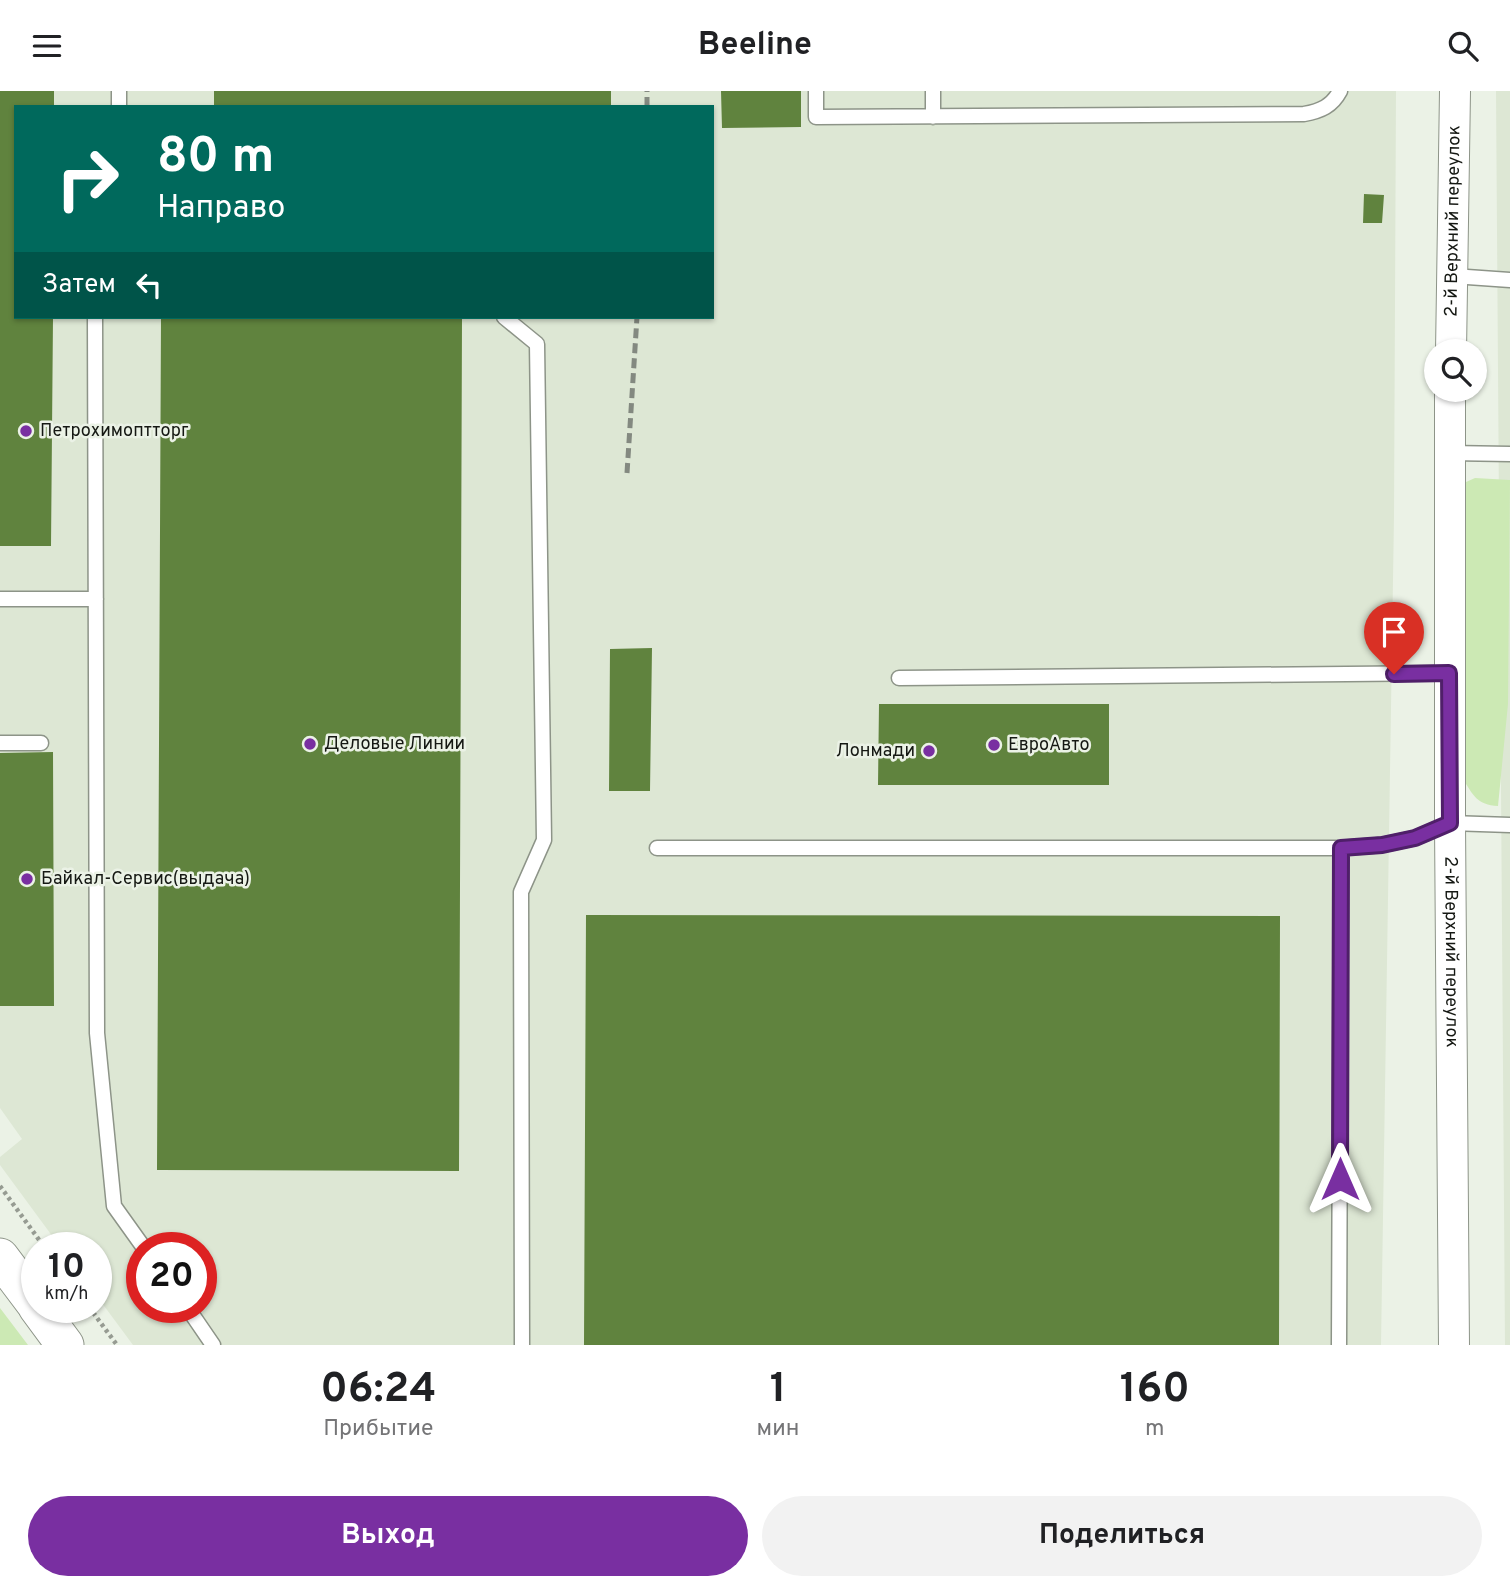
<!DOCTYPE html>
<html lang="ru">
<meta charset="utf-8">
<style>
:root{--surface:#fff;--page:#f2f2f2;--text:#202124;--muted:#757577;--accent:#792fa1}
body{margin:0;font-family:Overpass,sans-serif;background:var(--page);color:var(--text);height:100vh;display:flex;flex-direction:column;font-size:26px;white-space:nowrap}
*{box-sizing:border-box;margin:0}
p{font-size:23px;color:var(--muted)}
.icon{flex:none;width:38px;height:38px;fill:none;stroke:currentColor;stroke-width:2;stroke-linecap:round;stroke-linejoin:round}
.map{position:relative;height:1254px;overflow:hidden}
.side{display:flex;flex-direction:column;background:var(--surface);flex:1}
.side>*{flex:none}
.top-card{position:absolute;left:14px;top:14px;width:700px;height:214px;border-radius:0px;box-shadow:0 2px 5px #0004;background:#00695c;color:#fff;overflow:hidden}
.tools{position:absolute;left:1424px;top:248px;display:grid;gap:14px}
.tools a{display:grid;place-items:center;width:63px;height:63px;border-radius:50%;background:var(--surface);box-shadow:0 2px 5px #0004;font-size:35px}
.speed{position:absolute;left:21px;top:1141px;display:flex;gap:14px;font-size:35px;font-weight:700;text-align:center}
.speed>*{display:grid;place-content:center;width:91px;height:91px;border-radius:50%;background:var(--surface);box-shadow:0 2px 5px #0004;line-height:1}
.speed small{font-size:18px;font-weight:400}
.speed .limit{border:10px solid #d22;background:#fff;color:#111}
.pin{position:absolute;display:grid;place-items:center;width:60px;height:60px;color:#fff;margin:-72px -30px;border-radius:50% 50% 50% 0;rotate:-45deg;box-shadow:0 0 7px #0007}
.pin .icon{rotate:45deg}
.me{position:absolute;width:77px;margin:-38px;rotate:0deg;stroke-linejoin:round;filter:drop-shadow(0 0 5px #0008)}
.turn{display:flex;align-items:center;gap:24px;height:147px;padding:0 28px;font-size:32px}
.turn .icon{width:91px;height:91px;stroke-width:2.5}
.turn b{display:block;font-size:49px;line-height:60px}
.then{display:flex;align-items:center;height:66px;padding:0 28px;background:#0003;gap:14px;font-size:26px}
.eta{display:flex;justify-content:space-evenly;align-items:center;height:119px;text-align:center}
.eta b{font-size:42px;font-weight:700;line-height:49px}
.action{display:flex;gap:14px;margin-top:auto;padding:14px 28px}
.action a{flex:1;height:80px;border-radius:42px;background:var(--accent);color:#fff;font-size:28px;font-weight:700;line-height:80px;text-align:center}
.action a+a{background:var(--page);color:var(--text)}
header{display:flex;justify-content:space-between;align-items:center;height:91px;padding:0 28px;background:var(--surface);font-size:32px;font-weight:700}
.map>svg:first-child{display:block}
.built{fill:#dde7d4;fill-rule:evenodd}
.green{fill:#cce9b4}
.building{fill:#60833e}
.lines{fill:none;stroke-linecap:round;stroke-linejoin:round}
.service-casing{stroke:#8d9488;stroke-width:17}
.minor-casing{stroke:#8d9488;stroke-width:32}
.tertiary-casing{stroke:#8d9488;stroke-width:39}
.path{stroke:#969b92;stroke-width:4.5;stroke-dasharray:3.5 3.5;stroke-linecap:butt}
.service{stroke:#fff;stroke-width:14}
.minor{stroke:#fff;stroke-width:30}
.tertiary{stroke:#fff;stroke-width:37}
.rail{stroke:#838980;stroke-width:5;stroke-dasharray:10 5;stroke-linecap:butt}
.route-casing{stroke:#4f1f69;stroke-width:18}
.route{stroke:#792fa1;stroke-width:12}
.poi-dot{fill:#792fa1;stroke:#ebf2e6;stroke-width:2.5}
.labels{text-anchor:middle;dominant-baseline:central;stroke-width:5;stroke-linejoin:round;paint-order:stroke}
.street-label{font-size:18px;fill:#151813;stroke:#ebf2e6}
.poi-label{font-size:18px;fill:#151813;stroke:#ebf2e6;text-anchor:start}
</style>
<header><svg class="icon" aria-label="menu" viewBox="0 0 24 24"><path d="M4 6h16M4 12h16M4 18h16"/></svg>Beeline<svg class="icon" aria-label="search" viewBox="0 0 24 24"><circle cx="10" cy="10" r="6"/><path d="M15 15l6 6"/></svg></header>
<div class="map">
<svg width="1510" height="1254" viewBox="0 0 1510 1254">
<rect width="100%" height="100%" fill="#ebf2e6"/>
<!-- built -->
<path class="built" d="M0,0h1396l-2,425 -13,829h-1248l-37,-50v-47h-35l-61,-83v-8l22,-18 -22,-31zM16,16h696v210h-696zM142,1157h59v59h-59z
M1496,0h14v1254h-5z"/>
<!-- green -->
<path class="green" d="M1475,387l35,2 -2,224 -10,102c-21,-1 -25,-11 -35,-27l-3,-290 6,-7z
M0,1217l28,37h-28z"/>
<!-- building -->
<path class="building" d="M0,0h54v16h-38v210h37l-2,229h-51z
M214,0h397v16h-397z
M721,0h80v36l-79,1z
M1364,103l20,1 -2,28h-19z
M211,226h251l-3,854 -302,-1 4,-852z
M652,557l-2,143h-41l1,-142z
M879,613h230v81h-231z
M53,661l1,254h-54v-253z
M586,824l694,1 -1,429h-695z"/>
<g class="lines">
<defs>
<path id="service" d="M119,0v16
M816,0v26l488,-3c17,-3 28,-8 36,-23
M933,0v26
M1453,185l57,4
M95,226l2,716 17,173 30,42
M504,226l33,27 7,496 -23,52 1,453
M1449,362l61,1
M0,508h96
M899,587l550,-5
M0,652h41
M657,757h684l-2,497
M1341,757l41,-3 33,-7 35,-15 60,2
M187,1216l26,38"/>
<g id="minor">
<path id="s1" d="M1451,261l4,-261"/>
<path id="s2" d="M1450,299v433l4,522"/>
</g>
<path id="tertiary" d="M0,1166l37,49
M37,1216l28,38"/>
</defs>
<!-- service casing -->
<use href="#service" class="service-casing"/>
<!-- minor casing -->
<use href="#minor" class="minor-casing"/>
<!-- tertiary casing -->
<use href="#tertiary" class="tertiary-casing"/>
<!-- path -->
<path class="path" d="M0,1095l45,62
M89,1216l28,38"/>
<!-- service -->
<use href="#service" class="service"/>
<!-- minor -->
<use href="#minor" class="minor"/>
<!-- tertiary -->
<use href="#tertiary" class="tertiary"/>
<!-- rail -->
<path class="rail" d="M647,16v-16
M627,382l10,-156"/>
</g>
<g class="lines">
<defs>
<path id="route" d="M1340,1088l1,-331 41,-3 33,-7 35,-15 -1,-150 -55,1"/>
</defs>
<!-- route casing -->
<use href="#route" class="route-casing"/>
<!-- route -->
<use href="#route" class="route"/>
</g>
<!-- markers -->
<g class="poi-dot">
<circle cx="26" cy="340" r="7"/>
<circle cx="310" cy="653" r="7"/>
<circle cx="994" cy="654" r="7"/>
<circle cx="929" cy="660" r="7"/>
<circle cx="27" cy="788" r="7"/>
</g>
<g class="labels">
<!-- street labels -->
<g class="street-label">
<text stroke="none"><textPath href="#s1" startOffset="131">2-й Верхний переулок</textPath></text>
<text stroke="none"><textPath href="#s2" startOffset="562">2-й Верхний переулок</textPath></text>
</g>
<!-- poi labels -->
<g class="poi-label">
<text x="40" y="340">Петрохимоптторг</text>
<text x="324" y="653">Деловые Линии</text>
<text x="1008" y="654">ЕвроАвто</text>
<text x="915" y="660" text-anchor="end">Лонмади</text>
<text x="41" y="788">Байкал-Сервис(выдача)</text>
</g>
</g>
</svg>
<div class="tools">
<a><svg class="icon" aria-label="search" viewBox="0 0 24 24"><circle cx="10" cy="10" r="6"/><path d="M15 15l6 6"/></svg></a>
</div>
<div class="speed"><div>10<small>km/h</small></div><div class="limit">20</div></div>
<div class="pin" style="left:1394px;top:583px;background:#d93025"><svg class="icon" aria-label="arrive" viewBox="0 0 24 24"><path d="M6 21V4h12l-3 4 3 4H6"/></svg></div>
<svg class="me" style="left:1340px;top:1088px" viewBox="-20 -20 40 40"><path d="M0-17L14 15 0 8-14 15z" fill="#792fa1" stroke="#fff" stroke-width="4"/></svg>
<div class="top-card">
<div class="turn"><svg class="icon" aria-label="right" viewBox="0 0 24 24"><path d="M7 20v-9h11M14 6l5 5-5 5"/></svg><div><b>80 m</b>Направо</div></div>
<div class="then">Затем<svg class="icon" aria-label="left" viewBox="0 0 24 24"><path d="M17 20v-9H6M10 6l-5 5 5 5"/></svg></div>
</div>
</div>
<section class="side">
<div class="eta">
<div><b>06:24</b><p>Прибытие</p></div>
<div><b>1</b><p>мин</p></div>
<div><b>160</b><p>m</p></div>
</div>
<div class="action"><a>Выход</a><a>Поделиться</a></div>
</section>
